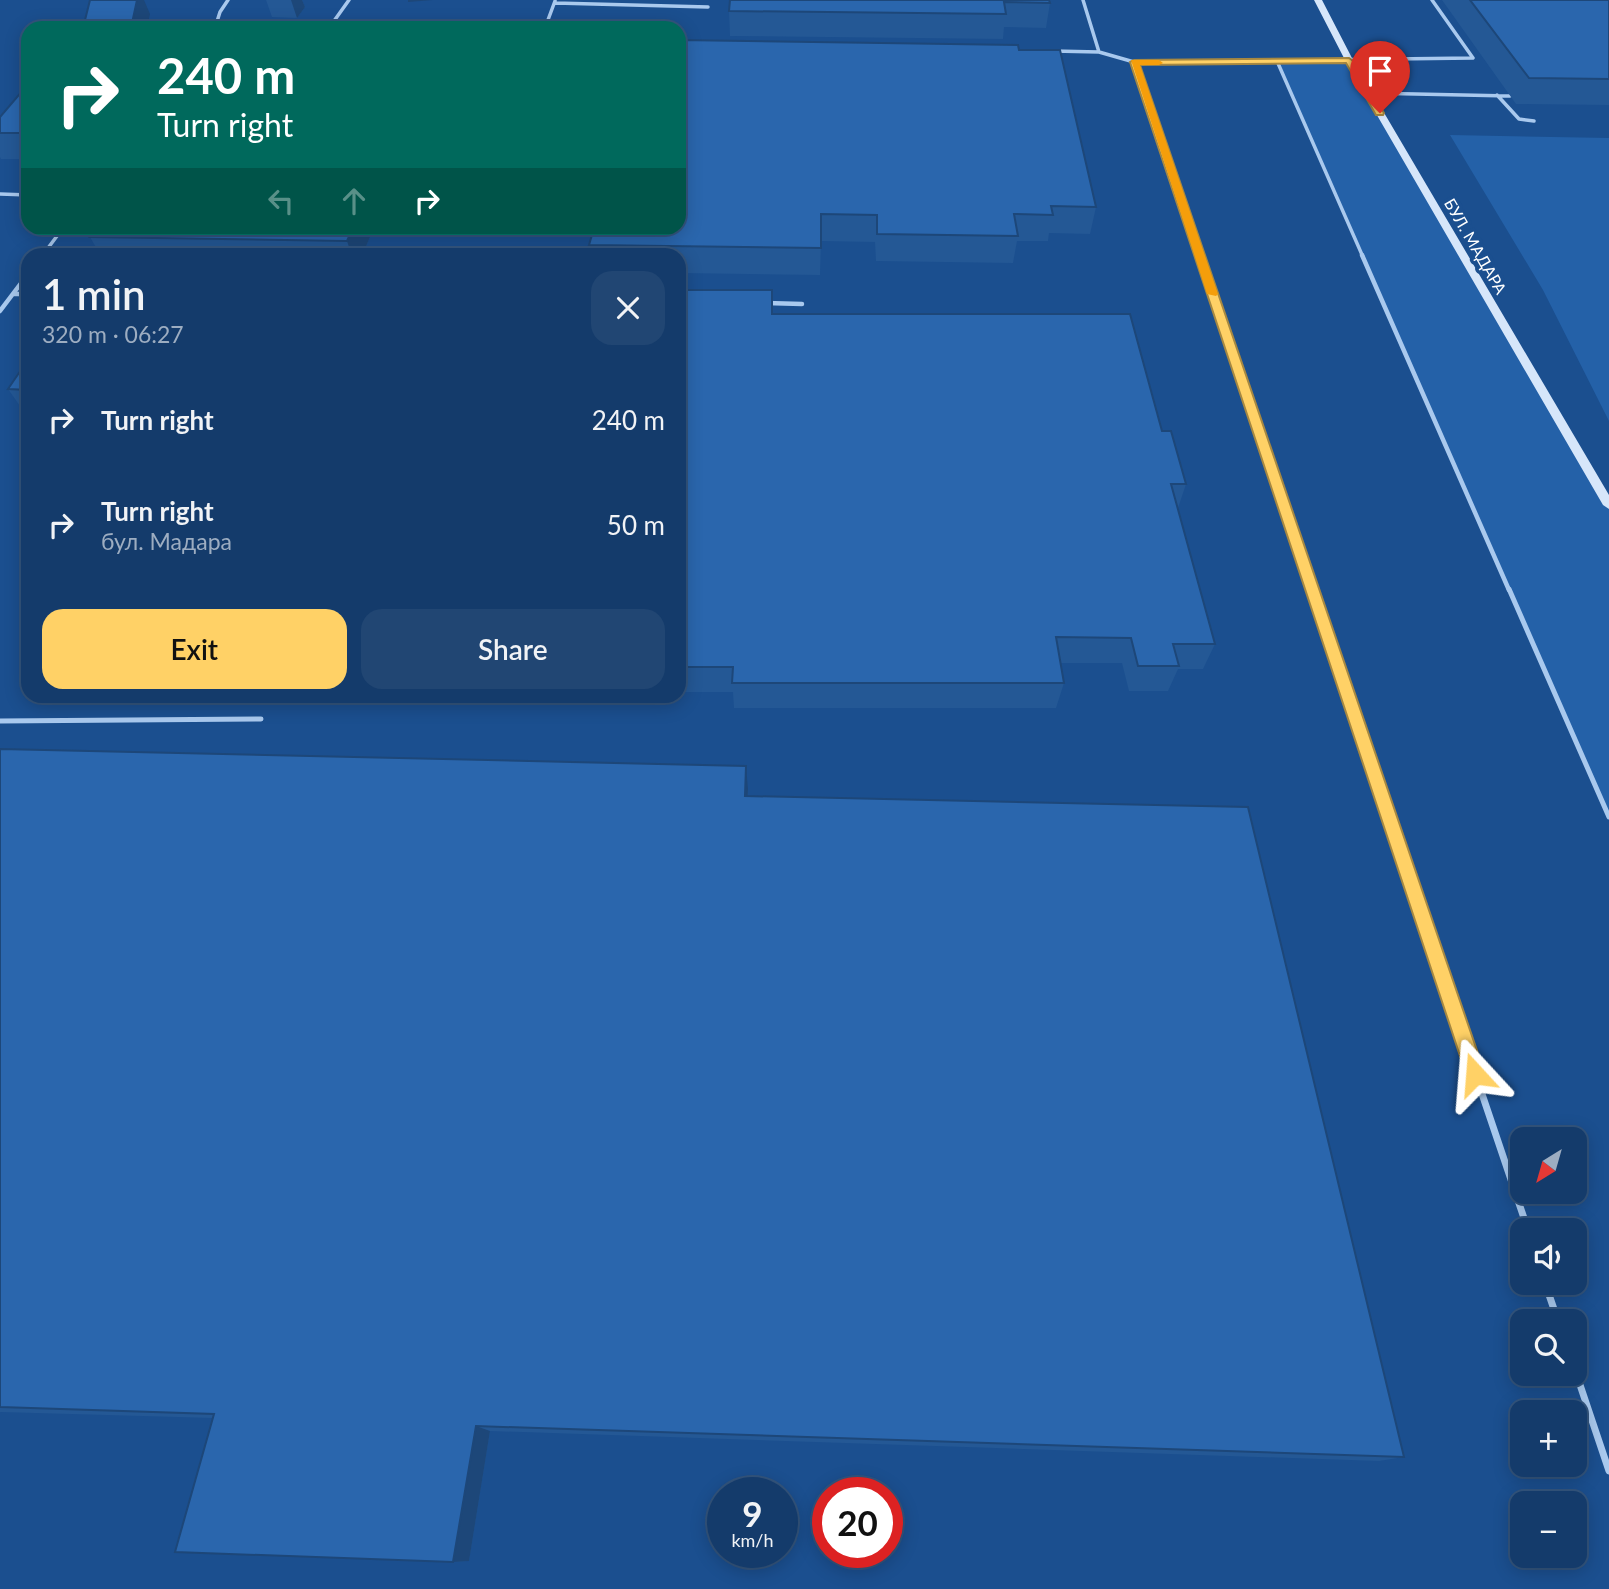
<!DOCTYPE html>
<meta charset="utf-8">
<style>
:root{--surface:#143b6b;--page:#214673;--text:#f1f3f6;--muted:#9dadc1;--line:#33557e;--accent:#ffd166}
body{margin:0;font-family:Lato,sans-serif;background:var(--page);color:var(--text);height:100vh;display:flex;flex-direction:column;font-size:26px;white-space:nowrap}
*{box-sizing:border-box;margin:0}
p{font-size:23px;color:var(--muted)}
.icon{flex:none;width:38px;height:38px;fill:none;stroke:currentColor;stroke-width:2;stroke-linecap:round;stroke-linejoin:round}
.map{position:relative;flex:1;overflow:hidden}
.panel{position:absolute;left:21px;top:248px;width:665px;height:455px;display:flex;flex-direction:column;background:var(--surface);border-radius:21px;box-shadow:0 4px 18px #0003,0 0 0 2px var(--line)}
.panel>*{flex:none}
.guide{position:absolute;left:21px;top:21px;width:665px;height:214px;border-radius:21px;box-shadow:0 4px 18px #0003,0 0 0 2px var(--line);background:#00695c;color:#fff;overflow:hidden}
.needle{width:46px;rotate:217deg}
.buttons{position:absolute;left:1510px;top:1127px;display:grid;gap:14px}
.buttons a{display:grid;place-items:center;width:77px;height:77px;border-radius:14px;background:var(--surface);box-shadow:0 4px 18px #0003,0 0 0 2px var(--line);font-size:35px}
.speed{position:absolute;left:707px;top:1477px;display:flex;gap:14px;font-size:35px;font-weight:700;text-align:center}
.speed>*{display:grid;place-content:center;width:91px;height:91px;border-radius:50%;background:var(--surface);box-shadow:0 4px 18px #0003,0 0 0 2px var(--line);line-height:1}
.speed small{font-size:18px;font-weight:400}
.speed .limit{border:10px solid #d22;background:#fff;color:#111}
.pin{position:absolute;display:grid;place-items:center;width:60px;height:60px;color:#fff;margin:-72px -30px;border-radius:50% 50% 50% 0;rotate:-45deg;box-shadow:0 0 7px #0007}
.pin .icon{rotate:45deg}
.me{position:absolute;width:77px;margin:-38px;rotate:341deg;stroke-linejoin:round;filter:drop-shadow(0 0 5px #0008)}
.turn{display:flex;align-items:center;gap:24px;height:147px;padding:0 21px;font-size:32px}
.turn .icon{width:91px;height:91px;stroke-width:2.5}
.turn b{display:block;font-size:49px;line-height:60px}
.lanes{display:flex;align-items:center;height:66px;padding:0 21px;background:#0003;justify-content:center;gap:35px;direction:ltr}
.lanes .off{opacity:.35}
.round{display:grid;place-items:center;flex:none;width:74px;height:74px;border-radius:21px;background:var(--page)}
.overview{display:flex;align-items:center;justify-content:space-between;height:119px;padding:0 21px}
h1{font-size:42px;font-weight:600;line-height:52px}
.action{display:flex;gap:14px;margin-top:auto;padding:14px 21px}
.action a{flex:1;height:80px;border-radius:21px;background:var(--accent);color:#111;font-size:28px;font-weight:600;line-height:80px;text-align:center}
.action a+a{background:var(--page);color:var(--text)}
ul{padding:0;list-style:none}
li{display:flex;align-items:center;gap:21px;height:105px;padding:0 21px}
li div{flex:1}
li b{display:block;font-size:26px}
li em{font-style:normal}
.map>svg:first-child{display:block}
.green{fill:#2461a8}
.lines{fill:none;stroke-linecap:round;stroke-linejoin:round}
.lane-far3{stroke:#a9c9ee;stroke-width:3.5}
.lane-far2{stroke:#a9c9ee;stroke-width:4.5}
.lane-far1{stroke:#a9c9ee;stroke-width:5}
.lane{stroke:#a9c9ee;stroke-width:7}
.secondary{fill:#d6e6fa;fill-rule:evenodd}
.wall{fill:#245895}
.shaded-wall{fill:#1d4779}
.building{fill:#2a66ad;stroke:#1d4779;stroke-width:2}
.route{fill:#ffd166;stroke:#a68842;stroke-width:2}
.slow{fill:#f59e0b}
.labels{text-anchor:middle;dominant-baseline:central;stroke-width:7;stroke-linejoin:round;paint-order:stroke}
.far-street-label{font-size:16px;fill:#fff;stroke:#1b4f8f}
</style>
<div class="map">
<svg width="1609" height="1589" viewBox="0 0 1609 1589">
<rect width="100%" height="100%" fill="#1b4f8f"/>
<!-- green -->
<path class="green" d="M1349,60l260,445v312l-332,-755z
M1450,135l159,3v283l-66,-131z"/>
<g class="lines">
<!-- lane-far3 -->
<path class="lane-far3" d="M1083,0l16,52
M1432,0l41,58
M555,3l153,4
M215,28l5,-16 8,-12
M329,28l20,-28
M545,28l10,-27
M1053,51l46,1 35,10 339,-4
M1277,61l86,196
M1134,62l66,195
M1368,93l142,3
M1497,95l22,24 15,2
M0,194l28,1
M42,256l21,-28"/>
<!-- lane-far2 -->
<path class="lane-far2" d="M1199,255l113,335
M1362,255l147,335
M13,294h15
M766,303l36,1
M0,311l28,-37"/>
<!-- lane-far1 -->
<path class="lane-far1" d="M1312,589l147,435
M1509,589l100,228
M0,721l261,-2"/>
<!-- lane -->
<path class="lane" d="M1458,1023l70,207
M1545,1283l13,38
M1575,1370l34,101"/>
<!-- secondary -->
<path class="secondary" d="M1314,0h8l31,60 256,435v14l-6,-4 -258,-445z"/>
</g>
<!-- wall -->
<path class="wall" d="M266,0h36l3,7 -8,11 -25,-1z
M730,0l320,3 -4,25 -42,-1 -1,12 -273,-3 -1,-25z
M1442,0h167v105l-93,-1z
M1019,50l77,157 -6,27 -41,-1 -1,8h-31l-4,22 -137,-2 -1,-19 -54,-1 -1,34 -141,-2v-17h-88l-2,-11 3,-10 -220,-3 -10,24h-261l-11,-19 7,-9h582z
M28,90v69h-27l-1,-2v-40z
M679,290h93l1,24 389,117 24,53 -8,24 37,136 -12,25h-25l-10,22h-39l-7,-28h-62l4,20 -8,25h-322l-1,-16h-54z
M28,367v49h-1l-19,-27z
M420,696h61v2h-61z
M0,749l748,40v7l656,661 -25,4 -889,-30 -21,130 -16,1 -240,-144 -213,-6z"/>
<!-- shaded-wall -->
<path class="shaded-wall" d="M137,0h7l6,14 -3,14h-16z
M291,0h11l3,7 -8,11z
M408,0h25l-25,2z
M353,228h17l2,4 -10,24h-10l-5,-15z
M746,766l2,23 -1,30 -2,-23z
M476,1426l14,5 -21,130 -16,1z"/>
<!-- building -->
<path class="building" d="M90,0h47l-6,28h-48z
M730,0h319l1,3 -46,-1 2,12 -277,-3z
M1470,0h139v79l-80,-1z
M679,40l339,5 1,5h41l36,157 -45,-1 2,9 -39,-1 4,22 -141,-2v-19l-56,-1v34l-232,-3 5,-17h85z
M23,90h5v43h-28v-16z
M97,228h256l-6,13 -257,-4z
M679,290h93v24h358l32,117h9l15,53h-15l44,160h-42l6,22h-41l-7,-28 -75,-1 8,46h-332l1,-16h-54z
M23,367h5v23l-20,-1z
M0,749l746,17 -1,30 503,11 156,650 -928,-31 -23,136 -278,-10 39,-138 -214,-7z"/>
<!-- route -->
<path class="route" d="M1349,58l4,3 31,52 -1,2h-7l-30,-52 -206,2 345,1009 -3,7 -7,3 -6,-3 -3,-7 -336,-1012 4,-2z"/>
<!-- slow -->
<path class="slow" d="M1131,60h28l4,3 -4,2h-19l78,229 -2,2 -9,-2z"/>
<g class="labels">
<!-- far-street labels -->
<g class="far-street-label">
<text transform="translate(1476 246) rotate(60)">БУЛ. МАДАРА</text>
</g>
</g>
</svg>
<div class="buttons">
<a><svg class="needle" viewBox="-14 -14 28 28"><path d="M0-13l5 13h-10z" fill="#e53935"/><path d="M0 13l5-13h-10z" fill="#9dadc1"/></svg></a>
<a><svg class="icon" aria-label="sound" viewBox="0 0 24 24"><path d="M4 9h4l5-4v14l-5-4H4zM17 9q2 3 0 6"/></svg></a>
<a><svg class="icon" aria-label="search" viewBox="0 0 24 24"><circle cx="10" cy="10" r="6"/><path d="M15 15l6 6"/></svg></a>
<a>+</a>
<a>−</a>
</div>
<div class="speed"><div>9<small>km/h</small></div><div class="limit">20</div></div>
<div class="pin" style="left:1380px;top:113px;background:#d93025"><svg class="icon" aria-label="arrive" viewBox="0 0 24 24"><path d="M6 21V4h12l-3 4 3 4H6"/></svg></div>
<svg class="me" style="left:1475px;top:1074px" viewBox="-20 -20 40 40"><path d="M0-17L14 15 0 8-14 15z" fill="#ffd166" stroke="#fff" stroke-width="4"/></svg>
<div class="guide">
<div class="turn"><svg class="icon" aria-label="right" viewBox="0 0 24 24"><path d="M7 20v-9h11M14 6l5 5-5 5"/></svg><div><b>240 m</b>Turn right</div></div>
<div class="lanes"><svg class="icon off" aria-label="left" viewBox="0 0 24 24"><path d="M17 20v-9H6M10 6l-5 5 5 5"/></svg><svg class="icon off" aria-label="ahead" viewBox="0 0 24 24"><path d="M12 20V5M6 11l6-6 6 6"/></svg><svg class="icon" aria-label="right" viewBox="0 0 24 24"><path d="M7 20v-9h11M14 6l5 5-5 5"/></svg></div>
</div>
<section class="panel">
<div class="overview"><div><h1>1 min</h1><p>320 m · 06:27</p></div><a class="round"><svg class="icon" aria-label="close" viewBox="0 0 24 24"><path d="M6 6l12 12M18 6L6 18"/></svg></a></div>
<ul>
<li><svg class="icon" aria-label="right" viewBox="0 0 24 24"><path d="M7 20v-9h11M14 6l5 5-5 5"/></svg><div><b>Turn right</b></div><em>240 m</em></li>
<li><svg class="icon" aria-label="right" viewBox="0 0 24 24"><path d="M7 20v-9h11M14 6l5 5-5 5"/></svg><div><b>Turn right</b><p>бул. Мадара</p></div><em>50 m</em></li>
</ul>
<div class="action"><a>Exit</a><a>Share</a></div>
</section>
</div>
